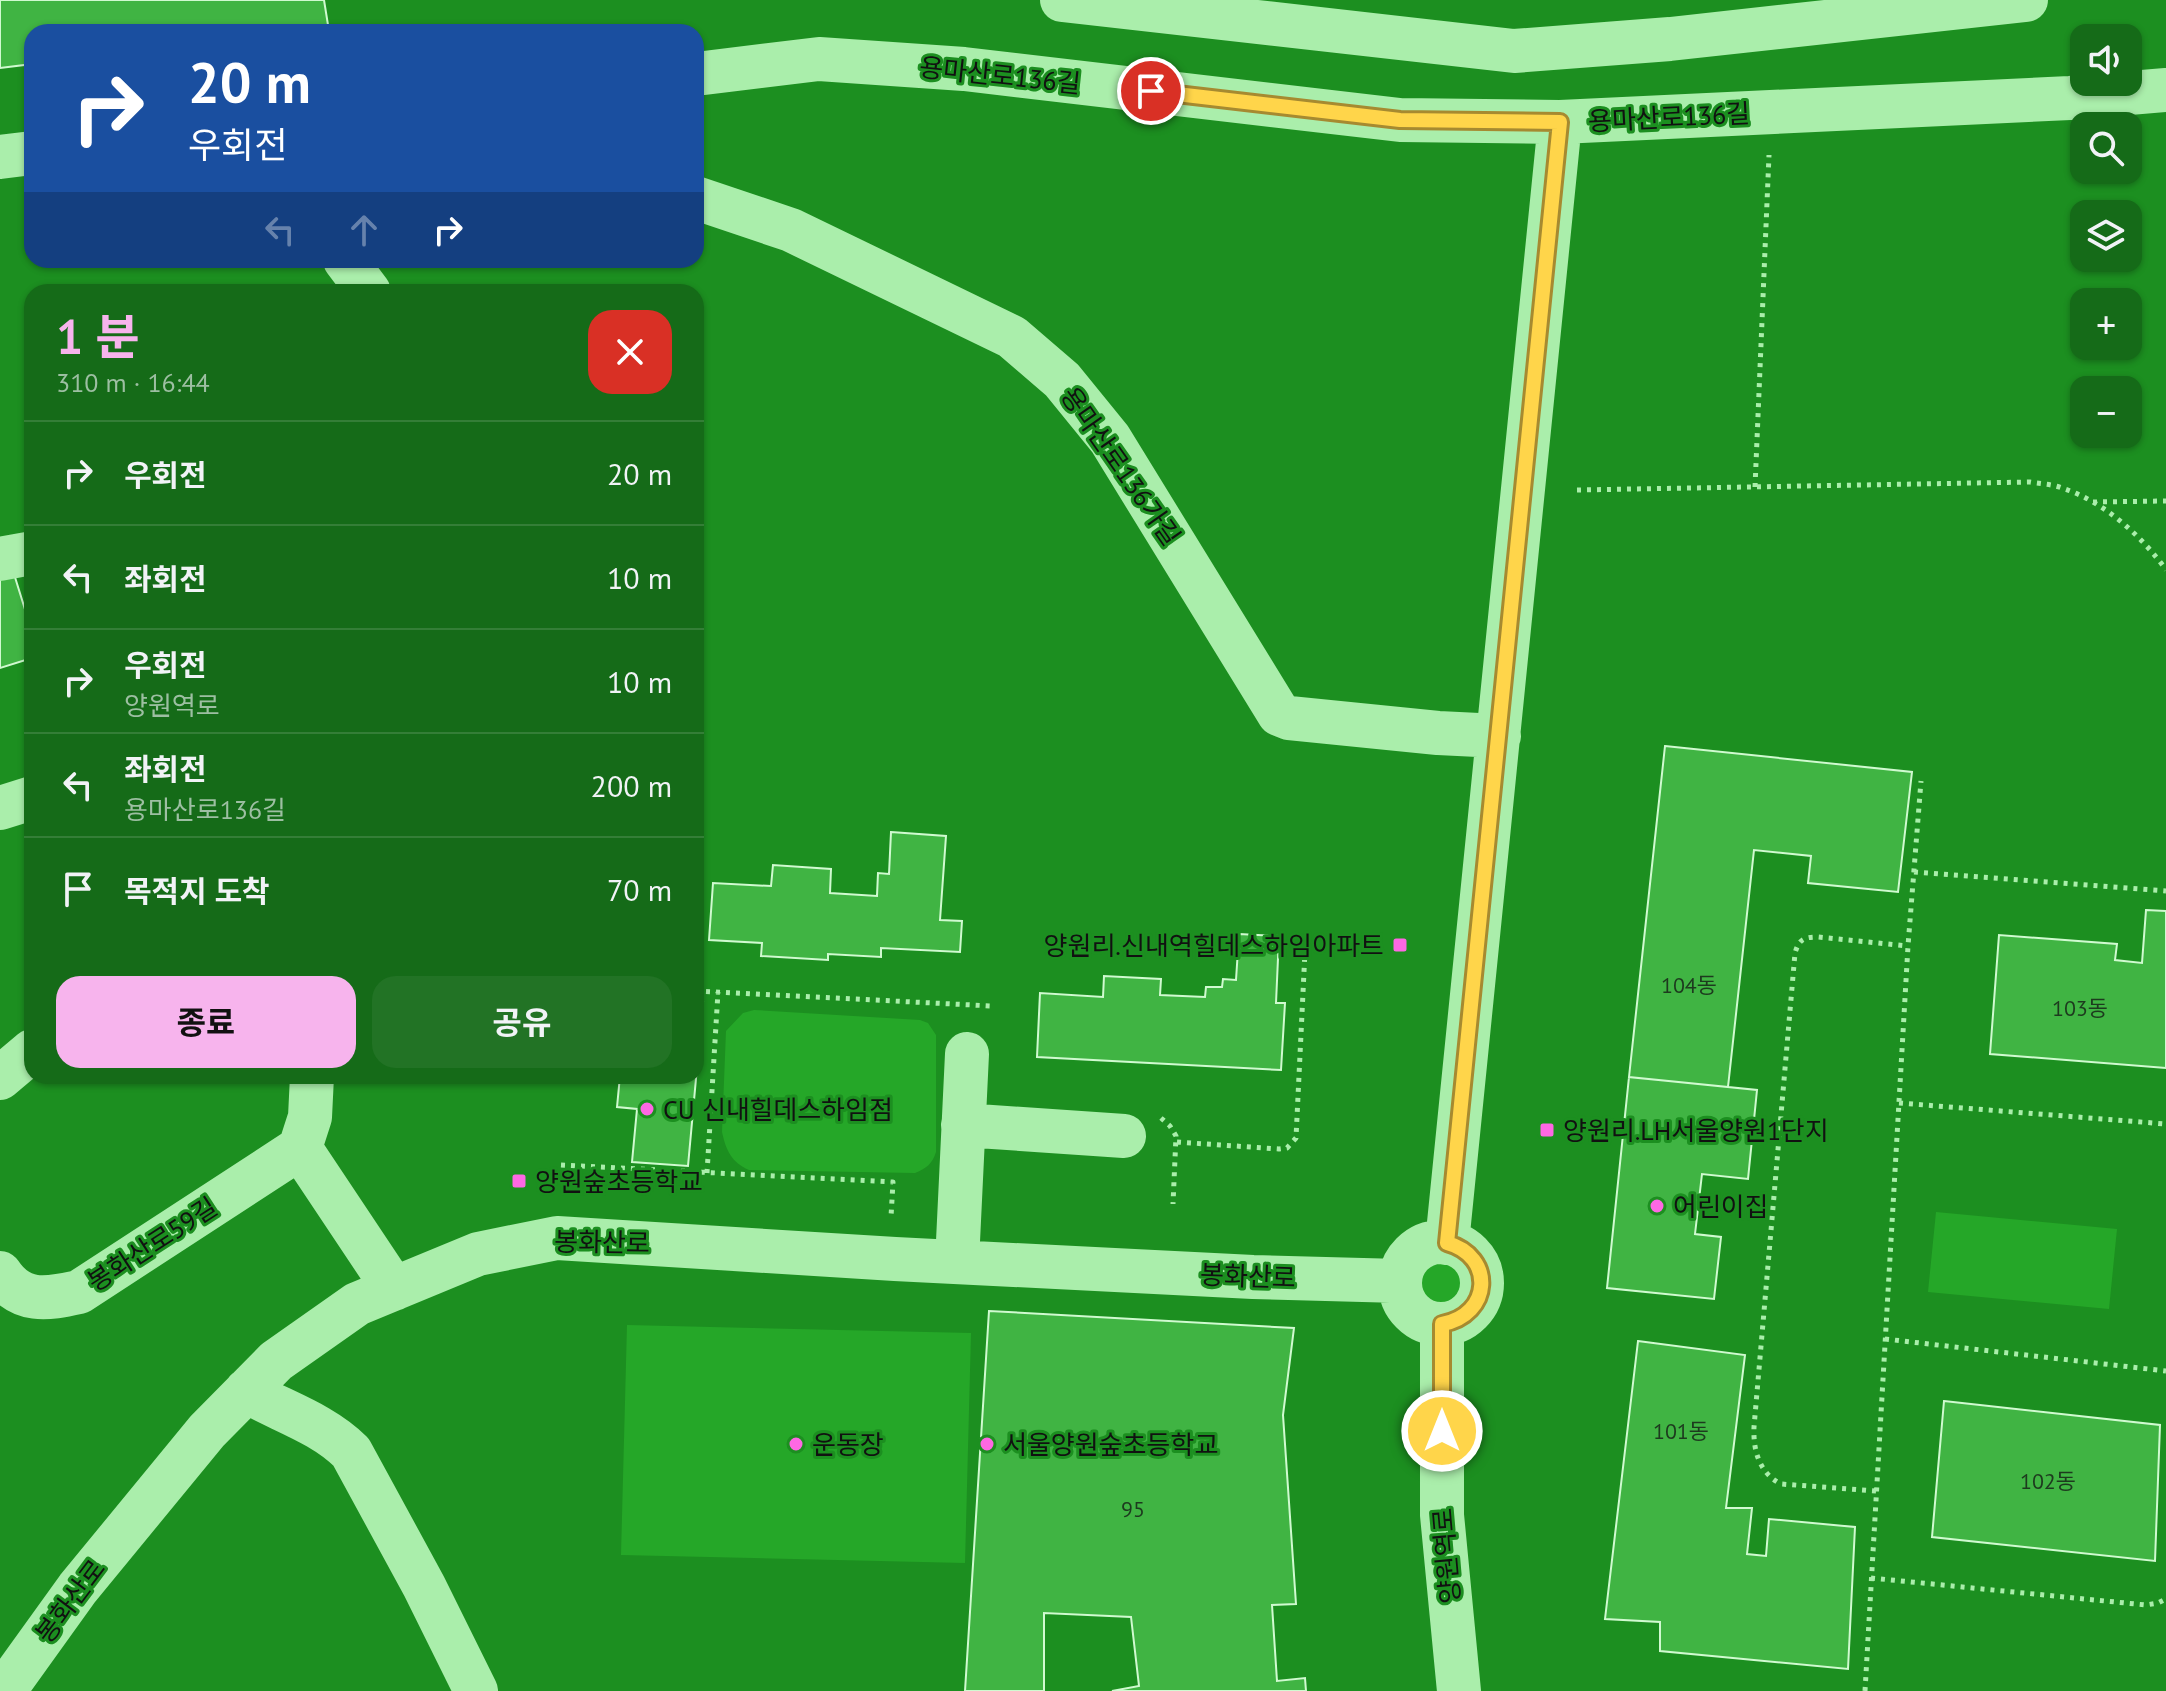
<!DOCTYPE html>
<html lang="ko">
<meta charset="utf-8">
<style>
:root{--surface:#156b18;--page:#227325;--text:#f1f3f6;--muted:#9dbfa2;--line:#347e37;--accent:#f7b4ed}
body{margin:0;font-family:"PT Sans","Noto Sans KR",sans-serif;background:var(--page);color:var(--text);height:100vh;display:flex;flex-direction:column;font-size:30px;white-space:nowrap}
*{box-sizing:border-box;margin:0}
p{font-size:26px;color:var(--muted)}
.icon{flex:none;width:44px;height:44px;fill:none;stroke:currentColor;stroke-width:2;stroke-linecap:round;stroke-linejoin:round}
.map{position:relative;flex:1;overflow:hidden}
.panel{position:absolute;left:24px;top:284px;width:680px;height:800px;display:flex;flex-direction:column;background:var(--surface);border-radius:24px;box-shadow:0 2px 6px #0004}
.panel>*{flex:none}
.banner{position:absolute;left:24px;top:24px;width:680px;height:244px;border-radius:24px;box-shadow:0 2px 6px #0004;background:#1a4fa0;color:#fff;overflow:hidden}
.tools{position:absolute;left:2070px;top:24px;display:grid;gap:16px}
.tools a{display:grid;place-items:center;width:72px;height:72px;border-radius:16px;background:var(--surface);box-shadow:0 2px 6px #0004;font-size:40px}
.pin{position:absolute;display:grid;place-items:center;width:68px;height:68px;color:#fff;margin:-34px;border:4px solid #fff;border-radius:50%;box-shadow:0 2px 8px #0007}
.me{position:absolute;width:88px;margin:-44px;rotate:0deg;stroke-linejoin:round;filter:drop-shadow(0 0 6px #0008)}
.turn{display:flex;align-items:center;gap:28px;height:168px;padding:0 32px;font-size:36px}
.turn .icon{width:104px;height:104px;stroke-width:2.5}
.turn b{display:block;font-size:56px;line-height:68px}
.lanes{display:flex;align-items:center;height:76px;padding:0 32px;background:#0003;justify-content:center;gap:40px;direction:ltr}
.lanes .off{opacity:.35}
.round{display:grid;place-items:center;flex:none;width:84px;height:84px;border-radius:24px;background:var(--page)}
.overview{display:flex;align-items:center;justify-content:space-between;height:136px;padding:0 32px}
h1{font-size:48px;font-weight:700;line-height:60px;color:var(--accent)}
.button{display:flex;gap:16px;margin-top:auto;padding:16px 32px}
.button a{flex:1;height:92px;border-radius:24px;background:var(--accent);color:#111;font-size:32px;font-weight:700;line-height:92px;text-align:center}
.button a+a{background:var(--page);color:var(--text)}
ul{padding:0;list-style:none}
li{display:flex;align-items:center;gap:24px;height:104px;padding:0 32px;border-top:2px solid var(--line)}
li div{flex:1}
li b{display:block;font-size:30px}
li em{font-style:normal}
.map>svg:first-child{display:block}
.green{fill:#25a728}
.building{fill:#40b443;stroke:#d0fad0;stroke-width:2}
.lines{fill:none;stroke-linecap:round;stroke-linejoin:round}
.path{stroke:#aaeeab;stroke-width:5;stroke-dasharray:4 6;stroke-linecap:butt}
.minor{stroke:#aaeeab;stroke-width:44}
.route-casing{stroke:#a68a30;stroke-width:20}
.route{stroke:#ffd54a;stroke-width:14}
.poi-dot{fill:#fe68e3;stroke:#1c8f20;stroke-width:3}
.labels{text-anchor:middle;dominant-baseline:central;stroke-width:6;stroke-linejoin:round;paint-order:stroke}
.number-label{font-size:22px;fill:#1d3a1e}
.street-label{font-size:26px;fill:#111;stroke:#1c8f20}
.poi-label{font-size:26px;fill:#111;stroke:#1c8f20;text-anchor:start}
</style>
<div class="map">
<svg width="2166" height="1691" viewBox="0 0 2166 1691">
<rect width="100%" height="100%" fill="#1c8f20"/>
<!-- green -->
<path class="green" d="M754,1010l166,10 8,3 8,12v117c-4,12 -9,16 -21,21l-166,-3c-18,-8 -23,-20 -27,-38l4,-101 17,-18z
M1936,1212l181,17 -8,80 -181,-17z
M1415 1283a26 26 0 1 1 52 0a26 26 0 1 1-52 0Z
M627,1325l344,8 -6,230 -344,-8z"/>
<!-- building -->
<path class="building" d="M0,0h324l4,25 -56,7h-240v32l-32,4z
M14,574l18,58v26l-32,10v-89z
M1665,746l247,26 -14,120 -90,-9 3,-27 -57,-6 -26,237 -99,-10z
M891,832l55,4 -6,84 22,1 -2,31 -79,-4v9l-53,-3v6l-67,-4 1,-13 -53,-3 4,-57 58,3 2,-21 58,4 -1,24 47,3 1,-23 11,1z
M2146,910l20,1v157l-176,-14 9,-119 118,9 -2,16 27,3z
M1239,934l40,2 -3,67h9l-4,67 -244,-13 3,-64 63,4 1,-21 57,3 -1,16 45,2 1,-10h16l1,-8 13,1z
M696,1001l7,1 -15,164 -56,-4 5,-53 -20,-2 3,-31h76z
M1629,1077l128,13 -9,89 -46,-5 -7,60 26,3 -7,62 -107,-11z
M989,1311l305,17 -11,87 13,189 -24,1 5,76 28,-3 1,13h-194l27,-5 -8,-69 -87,-4v78h-79z
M1638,1341l107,14 -19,153h26l-5,46 19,2 3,-37 86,8 -7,142 -188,-18v-29l-55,-3z
M1944,1401l216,24 -5,136 -223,-24z"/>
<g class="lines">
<!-- path -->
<path class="path" d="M1755,487l14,-332
M1577,490l453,-8c11,2 22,2 32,6 41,13 80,48 104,82
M2093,502l73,-1
M1914,872l252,19
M696,991l296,15
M1899,1103l267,21
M1161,1118l9,8 6,10 -3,68
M1177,1142l102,7 8,-1 9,-10 9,-187
M561,1165l332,17 -2,35
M707,1173l11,-181
M1885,1339l281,32
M1876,1491l-95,-7c-22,-11 -28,-34 -27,-57l41,-474c4,-14 9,-16 23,-16l90,9
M1871,1578l275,27 12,-2 8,-4
M1865,1691l43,-745 13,-165"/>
<!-- minor -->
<path class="minor" d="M1062,0l452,51 156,-12 356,-39
M696,74l123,-15 145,10 436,51 160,2 510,-24 96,-8
M0,157l32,-4
M696,198l95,32 221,107 50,43 48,59 169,275 10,4 149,15 61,3
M345,260l24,32
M0,559l32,-6
M0,808l32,-10
M0,1078l32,-27
M963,1125l161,11
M300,1148l94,141
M1400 1283a41 41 0 1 1 82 0a41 41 0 1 1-82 0Z
M1447,1243l113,-1121
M957,1262l10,-208
M0,1273c20,31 47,26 79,19l221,-144 10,-31 2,-41
M1442,1324v191l17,176
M246,1391c35,20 76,32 105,61l73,134 52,105
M4,1691l74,-103 129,-157 69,-70 81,-57 121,-50 79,-16 338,21 358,18 147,4"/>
</g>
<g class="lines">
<defs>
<path id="route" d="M1151,91l249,29 160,2 -113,1121c48,13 45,72 -5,81v107"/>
</defs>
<!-- route casing -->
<use href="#route" class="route-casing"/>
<!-- route -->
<use href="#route" class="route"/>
</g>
<!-- markers -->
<g class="poi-dot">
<rect x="1392" y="937" width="16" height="16" rx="4"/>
<circle cx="647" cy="1109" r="8"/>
<rect x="1539" y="1122" width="16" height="16" rx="4"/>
<rect x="511" y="1173" width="16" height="16" rx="4"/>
<circle cx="1657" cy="1206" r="8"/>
<circle cx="796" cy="1444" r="8"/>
<circle cx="987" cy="1444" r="8"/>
</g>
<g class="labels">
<!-- number labels -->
<g class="number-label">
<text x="1689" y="985">104동</text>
<text x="2080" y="1008">103동</text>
<text x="1681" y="1431">101동</text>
<text x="2048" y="1481">102동</text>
<text x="1133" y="1509">95</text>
</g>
<!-- street labels -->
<g class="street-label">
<text transform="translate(1000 75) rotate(6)">용마산로136길</text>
<text transform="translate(1669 117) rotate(-3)">용마산로136길</text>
<text transform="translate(1121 466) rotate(55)">용마산로136가길</text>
<text transform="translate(602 1242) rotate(1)">봉화산로</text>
<text transform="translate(152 1244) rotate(-33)">봉화산로59길</text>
<text transform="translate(1248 1276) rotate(2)">봉화산로</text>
<text transform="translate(1446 1556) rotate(-95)">양원역로</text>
<text transform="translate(70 1601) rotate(-53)">봉화산로</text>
</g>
<!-- poi labels -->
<g class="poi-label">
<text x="1384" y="945" text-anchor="end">양원리.신내역힐데스하임아파트</text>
<text x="663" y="1109">CU 신내힐데스하임점</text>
<text x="1563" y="1130">양원리.LH서울양원1단지</text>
<text x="535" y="1181">양원숲초등학교</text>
<text x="1673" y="1206">어린이집</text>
<text x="812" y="1444">운동장</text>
<text x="1003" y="1444">서울양원숲초등학교</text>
</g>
</g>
</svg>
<div class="tools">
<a><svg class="icon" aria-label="sound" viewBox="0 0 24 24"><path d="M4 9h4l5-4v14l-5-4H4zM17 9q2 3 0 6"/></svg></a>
<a><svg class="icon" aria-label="search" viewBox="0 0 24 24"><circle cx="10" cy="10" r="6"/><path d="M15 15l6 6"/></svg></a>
<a><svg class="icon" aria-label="layers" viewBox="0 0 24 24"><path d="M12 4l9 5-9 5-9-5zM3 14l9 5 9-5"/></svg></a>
<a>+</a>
<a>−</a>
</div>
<div class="pin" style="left:1151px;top:91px;background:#d93025"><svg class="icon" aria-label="arrive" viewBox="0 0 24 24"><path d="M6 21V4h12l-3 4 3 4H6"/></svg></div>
<svg class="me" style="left:1442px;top:1431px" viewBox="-20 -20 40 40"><circle r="17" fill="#ffd54a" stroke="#fff" stroke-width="3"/><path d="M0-11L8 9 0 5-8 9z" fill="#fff"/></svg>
<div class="banner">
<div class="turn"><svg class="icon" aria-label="right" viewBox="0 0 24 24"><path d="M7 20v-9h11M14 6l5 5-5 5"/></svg><div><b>20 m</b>우회전</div></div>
<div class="lanes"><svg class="icon off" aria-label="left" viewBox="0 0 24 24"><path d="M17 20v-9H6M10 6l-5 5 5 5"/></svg><svg class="icon off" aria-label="ahead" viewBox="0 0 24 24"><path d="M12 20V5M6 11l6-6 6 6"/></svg><svg class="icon" aria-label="right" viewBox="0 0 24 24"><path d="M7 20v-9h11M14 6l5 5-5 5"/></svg></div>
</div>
<section class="panel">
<div class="overview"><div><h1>1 분</h1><p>310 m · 16:44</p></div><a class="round" style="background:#d93025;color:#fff"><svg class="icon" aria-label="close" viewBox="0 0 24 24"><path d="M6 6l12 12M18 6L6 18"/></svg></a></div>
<ul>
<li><svg class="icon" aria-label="right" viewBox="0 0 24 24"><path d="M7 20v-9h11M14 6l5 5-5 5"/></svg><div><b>우회전</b></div><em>20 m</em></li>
<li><svg class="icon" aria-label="left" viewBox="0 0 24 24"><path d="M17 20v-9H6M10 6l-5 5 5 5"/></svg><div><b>좌회전</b></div><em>10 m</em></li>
<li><svg class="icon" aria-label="right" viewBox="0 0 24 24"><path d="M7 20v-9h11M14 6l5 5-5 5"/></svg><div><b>우회전</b><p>양원역로</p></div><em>10 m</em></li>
<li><svg class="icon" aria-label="left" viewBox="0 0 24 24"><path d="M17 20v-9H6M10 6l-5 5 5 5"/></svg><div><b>좌회전</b><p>용마산로136길</p></div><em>200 m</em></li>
<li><svg class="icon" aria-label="arrive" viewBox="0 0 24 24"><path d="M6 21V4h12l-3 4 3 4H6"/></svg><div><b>목적지 도착</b></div><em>70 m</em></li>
</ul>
<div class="button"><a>종료</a><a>공유</a></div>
</section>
</div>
